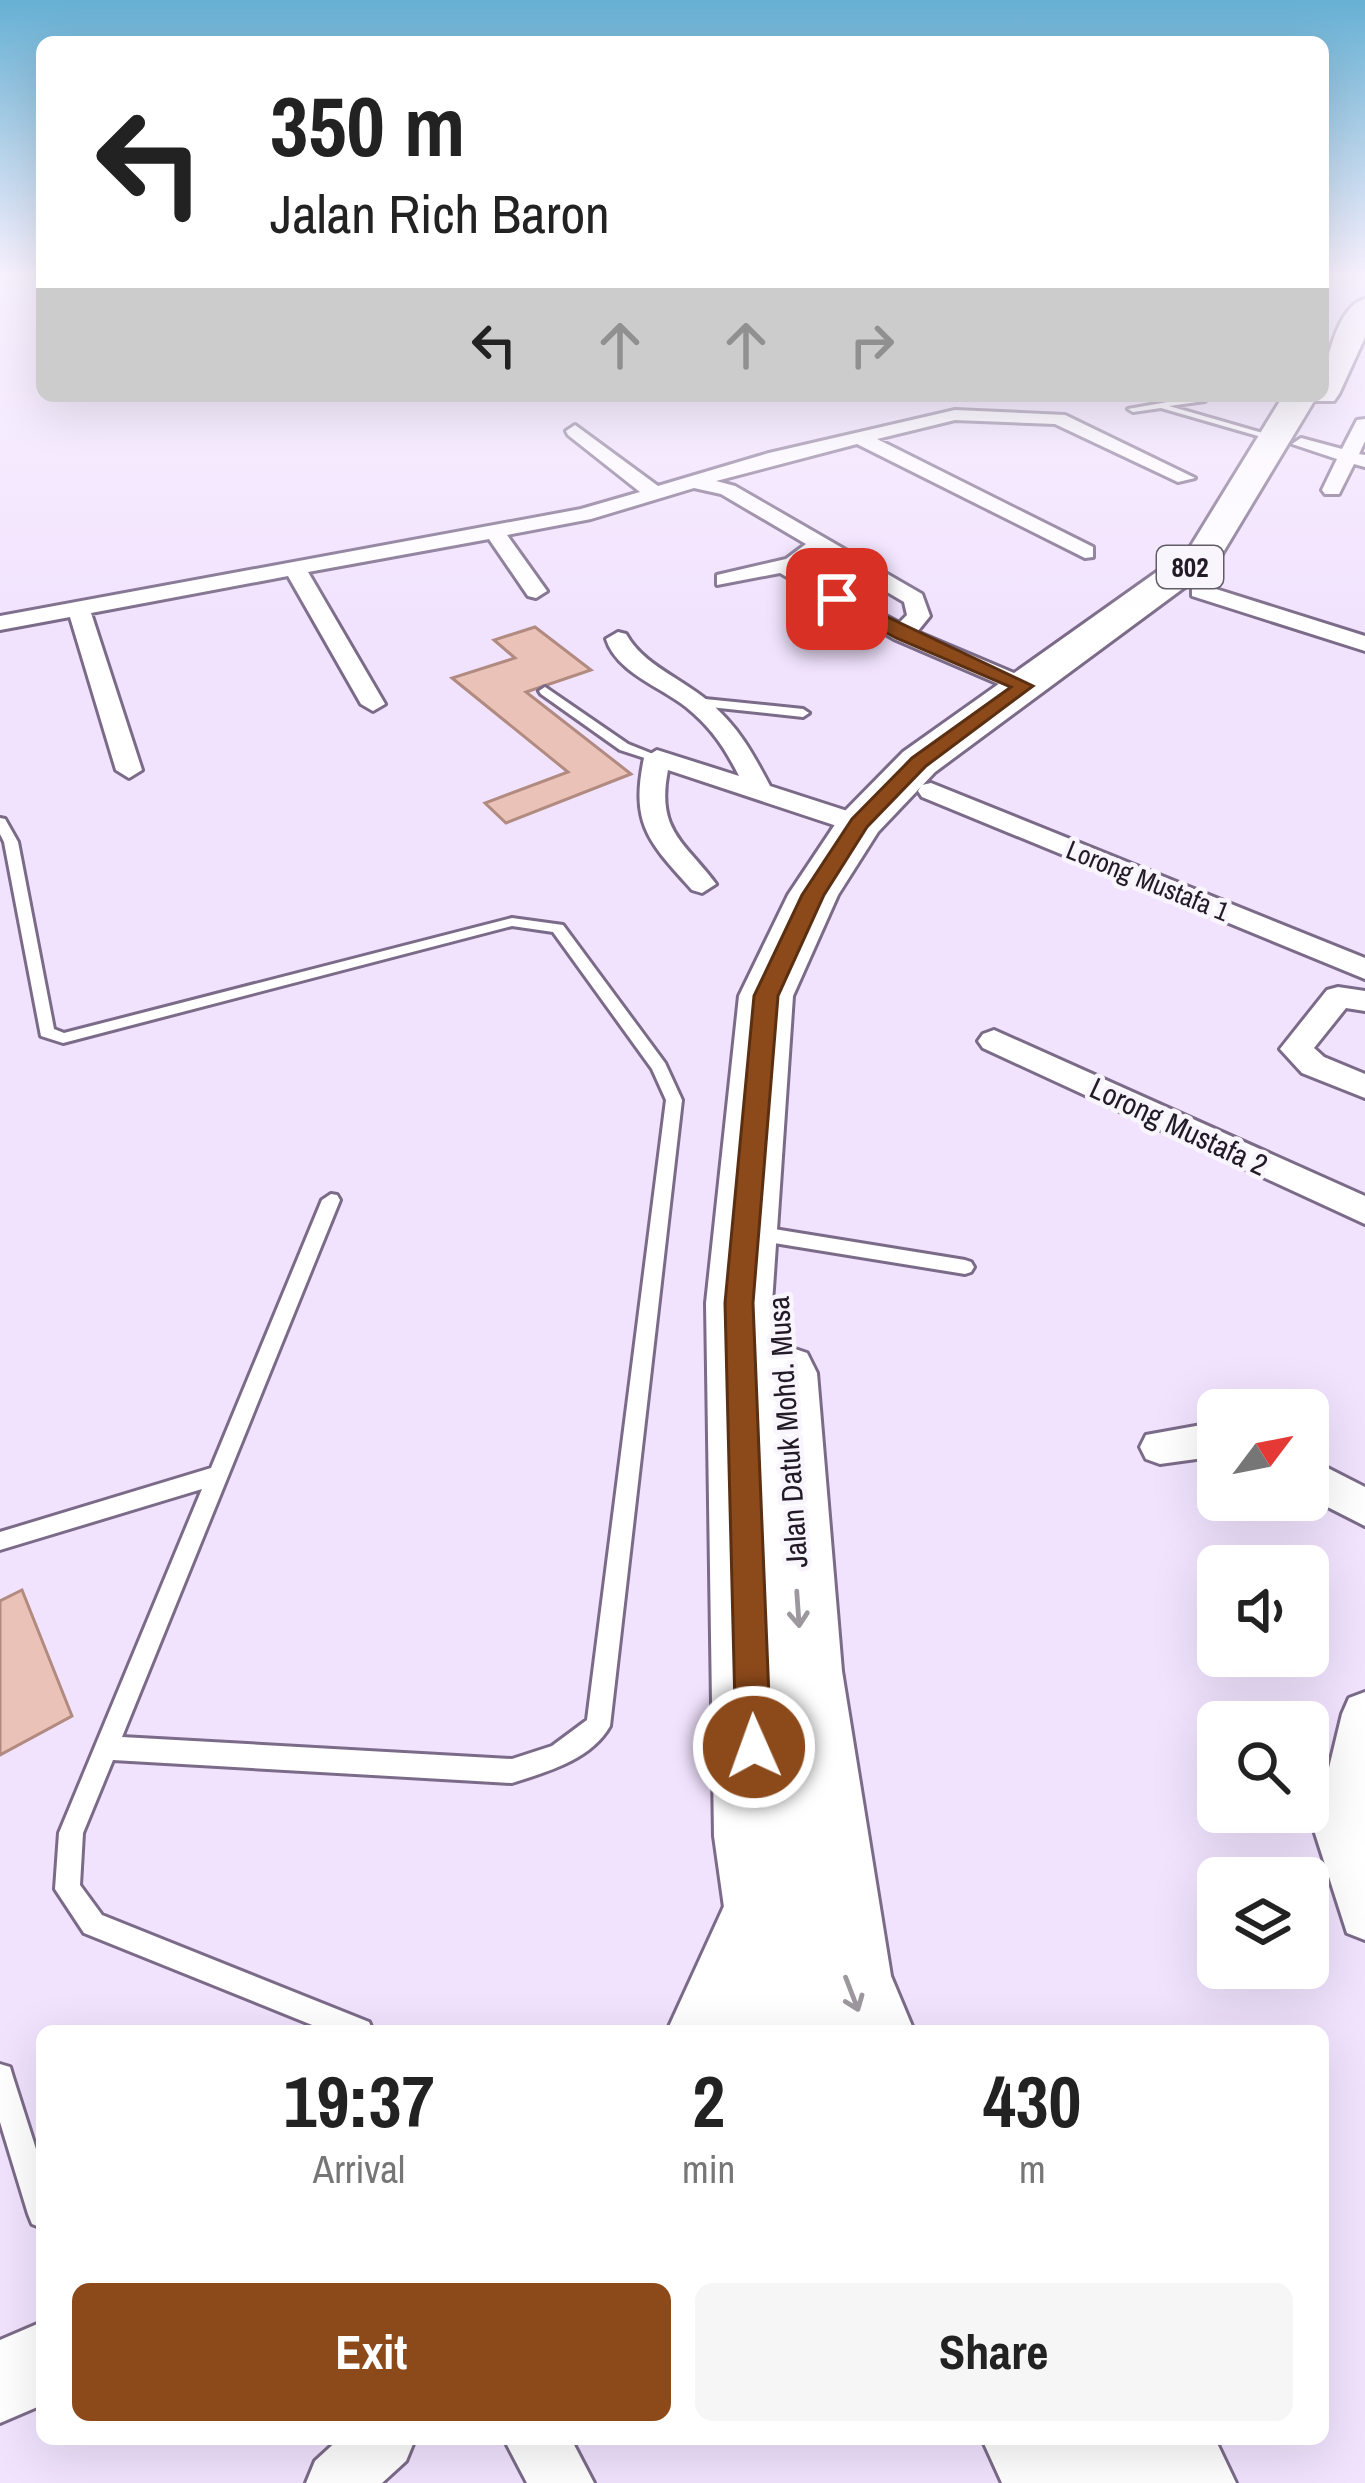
<!DOCTYPE html>
<style>
:root{--surface:#fff;--page:#f6f6f6;--text:#222;--muted:#767676;--accent:#8c491a}
body{margin:0;font-family:"Archivo Narrow",sans-serif;background:var(--page);color:var(--text);height:100vh;display:flex;flex-direction:column;font-size:45px;white-space:nowrap}
*{box-sizing:border-box;margin:0}
p{font-size:39px;color:var(--muted)}
.icon{flex:none;width:66px;height:66px;fill:none;stroke:currentColor;stroke-width:2;stroke-linecap:round;stroke-linejoin:round}
.map{position:relative;flex:1;overflow:hidden}
.sheet{position:absolute;left:36px;top:2025px;width:1293px;height:420px;display:flex;flex-direction:column;background:var(--surface);border-radius:18px;box-shadow:0 12px 48px #0002}
.sheet>*{flex:none}
.banner{position:absolute;left:36px;top:36px;width:1293px;height:366px;border-radius:18px;box-shadow:0 12px 48px #0002;background:#fff;color:var(--text);overflow:hidden}
.needle{width:78px;rotate:58deg}
.tools{position:absolute;left:1197px;top:1389px;display:grid;gap:24px}
.tools a{display:grid;place-items:center;width:132px;height:132px;border-radius:18px;background:var(--surface);box-shadow:0 12px 48px #0002;font-size:60px}
.pin{position:absolute;display:grid;place-items:center;width:102px;height:102px;color:#fff;margin:-51px;border-radius:24px;box-shadow:0 6px 18px #0006}
.me{position:absolute;width:132px;margin:-66px;rotate:358deg;stroke-linejoin:round;filter:drop-shadow(0 0 9px #0008)}
.turn{display:flex;align-items:center;gap:42px;height:252px;padding:0 36px;font-size:54px}
.turn .icon{width:156px;height:156px;stroke-width:2.5}
.turn b{display:block;font-size:84px;line-height:102px}
.lanes{display:flex;align-items:center;height:114px;padding:0 36px;background:#0003;justify-content:center;gap:60px;direction:ltr}
.lanes .off{opacity:.35}
.eta{display:flex;justify-content:space-evenly;align-items:center;height:204px;text-align:center}
.eta b{font-size:72px;font-weight:800;line-height:84px}
.action{display:flex;gap:24px;margin-top:auto;padding:24px 36px}
.action a{flex:1;height:138px;border-radius:18px;background:var(--accent);color:#fff;font-size:48px;font-weight:800;line-height:138px;text-align:center}
.action a+a{background:var(--page);color:var(--text)}
.map>svg:first-child{display:block}
.building{fill:#ebc2b7;stroke:#b18a80;stroke-width:3}
.lines{fill:none;stroke-linecap:round;stroke-linejoin:round}
.lane-casing{stroke:#7b6b89;stroke-width:6}
.street-casing{stroke:#7b6b89;stroke-width:6}
.secondary-casing{stroke:#7b6b89;stroke-width:6}
.primary-casing{stroke:#7b6b89;stroke-width:6}
.highway-casing{stroke:#7b6b89;stroke-width:6}
.lane{fill:#fff;fill-rule:evenodd}
.street{fill:#fff;fill-rule:evenodd}
.secondary{fill:#fff;fill-rule:evenodd}
.primary{fill:#fff;fill-rule:evenodd}
.highway{fill:#fff;fill-rule:evenodd}
.oneway{stroke:#9c989e}
.route{fill:#8c491a;stroke:#5b2f11;stroke-width:3}
.labels{text-anchor:middle;dominant-baseline:central;stroke-width:9;stroke-linejoin:round;paint-order:stroke}
.shield{fill:#f9f5fc;stroke:#625c67;stroke-width:3}
.shield-label{font-size:27px;font-weight:bold;fill:#221b27}
.far-street-label{font-size:27px;fill:#221b27;stroke:#f9f5fc}
.street-label{font-size:30px;fill:#221b27;stroke:#f9f5fc}
</style>
<div class="map">
<svg width="1365" height="2483" viewBox="0 0 1365 2483">
<rect width="100%" height="100%" fill="#f1e3fe"/>
<!-- building -->
<path class="building" d="M535,627l56,43 -65,22 105,82 -125,49 -21,-20 83,-31 -116,-94 63,-20 -21,-18z
M22,1590l50,126 -72,39v-154z"/>
<g class="lines">
<defs>
<path id="lane" d="M1202,396l3,5 -36,5 111,32 -8,2 -111,-32 -28,4 -5,-3z
M545,687l83,57 35,14 -6,4 -37,-12 -79,-56 -2,-3z
M695,698l108,11 6,4 -6,4 -112,-12 -2,-3z
M0,818l5,1 13,23 36,187 10,4 448,-115 51,7 102,138 17,37 -72,626c-19,34 -64,46 -98,57l-399,-23 -30,73 -3,52 22,30 267,107 4,9h-46l-243,-98 -29,-44 4,-56 143,-344 -202,61v-18l211,-64 111,-268 9,-6 6,1 3,5 -218,537 390,22 40,-13 35,-26 79,-620 -14,-31 -99,-137 -41,-6 -449,117 -22,-7 -37,-194 -4,-8z
M774,1229l191,31 6,2 3,5 -3,5 -6,2 -191,-31 -9,-7z
M0,2064l10,3 3,10 29,91v60l-10,-4 -4,-10 -28,-92z"/>
<path id="street" d="M955,410l110,5 130,63 -17,4 -123,-58 -100,-4 -78,19 216,108v10l-8,1 -228,-114 -141,37 19,5 187,108 8,22 -13,16 116,49v10h-18l-121,-52 -114,-66 -63,12v-10l69,-16 20,-15 -85,-50 -27,-6 -103,31 -84,16 40,56 -11,7 -8,-2 -39,-57 -181,33 77,132 -12,7 -12,-7 -73,-128 -197,37 51,157 -13,8 -13,-8 -46,-153 -70,13v-14l581,-107 59,-17 -72,-57 -2,-4 9,-6 83,61 111,-33zM821,553l83,49 3,13 -8,8 -99,-53z
M1365,419v22l-6,13 6,1v12l-11,-3 -15,30h-14l-3,-4 15,-31 -45,-15 9,-6 41,11 15,-29z
M1200,584l165,52v15l-173,-55v-10z
M618,632l8,2c17,31 55,44 82,67 30,25 44,51 62,85l99,32 4,6 -4,6h-20l-181,-60c-12,61 16,71 48,114l-14,9 -10,-3c-43,-48 -62,-65 -48,-132l13,-8 82,26c-14,-28 -28,-49 -53,-69 -25,-20 -70,-35 -80,-68z
M931,783l434,175v21l-443,-182 -4,-6 4,-6z
M1338,987l27,4v20l-19,-3 -32,40 10,9 41,17v24l-63,-25 -22,-24 47,-59z
M994,1030l371,166v28l-382,-176 -5,-7 5,-7z
M1218,1422v34l-58,8 -14,-5 -6,-12 6,-12z
M1308,1458l57,29v39l-57,-29z
M1365,1692v248l-18,-7 -33,-103 28,-116 7,-16z
M339,2439h76l-9,22 -24,22h-76l9,-22z
M504,2439h67l23,44h-67z"/>
<path id="secondary" d="M42,2322v83l-42,18v-83z"/>
<path id="primary" d="M763,1869l27,11 11,27 -54,124h-80l69,-151z"/>
<path id="highway" d="M1365,299v38l-26,57 -5,7h-20l-98,163 -281,208 -57,60 -40,63 -45,101 -21,307 2,45 9,-3 24,8 10,20 25,298 49,305 23,55h-166l-10,-24 -24,-171 -8,-533 33,-307 49,-101 54,-81 61,-62 286,-203 94,-153h40c0,-26 13,-90 42,-97z
M982,2439h233l21,44h-234z"/>
</defs>
<!-- lane casing -->
<use href="#lane" class="lane-casing"/>
<!-- street casing -->
<use href="#street" class="street-casing"/>
<!-- secondary casing -->
<use href="#secondary" class="secondary-casing"/>
<!-- primary casing -->
<use href="#primary" class="primary-casing"/>
<!-- highway casing -->
<use href="#highway" class="highway-casing"/>
<!-- lane -->
<use href="#lane" class="lane"/>
<!-- street -->
<use href="#street" class="street"/>
<!-- secondary -->
<use href="#secondary" class="secondary"/>
<!-- primary -->
<use href="#primary" class="primary"/>
<!-- highway -->
<use href="#highway" class="highway"/>
</g>
<!-- one-way arrows -->
<defs><path id="oneway-shaft" d="M-6 0H5M1.5-3L5.5 0L1.5 3" fill="none" stroke-width="1.6" stroke-linecap="round" stroke-linejoin="round" transform="scale(3)"/></defs>
<g class="oneway">
<use href="#oneway-shaft" transform="translate(798 1609) rotate(86)"/>
<use href="#oneway-shaft" transform="translate(852 1994) rotate(69)"/>
</g>
<!-- sky -->
<linearGradient id="sky" x2="0" y2="1"><stop stop-color="#66b0d4"/><stop offset="0.44" stop-color="#f9f2ff"/><stop offset="1" stop-color="#f9f2ff" stop-opacity="0"/></linearGradient>
<rect width="1365" height="623" fill="url(#sky)"/>
<!-- route -->
<path class="route" d="M831,596h12l190,90 -107,80 -59,61 -43,68 -46,101 -25,307 18,444 -5,13 -12,5 -13,-5 -5,-13 -11,-444 29,-307 48,-101 50,-76 60,-61 99,-71 -115,-49 -65,-35z"/>
<g class="labels">
<!-- shield labels -->
<rect class="shield" x="1157" y="546" width="66" height="42" rx="9"/>
<g class="shield-label">
<text x="1190" y="567">802</text>
</g>
<!-- far-street labels -->
<g class="far-street-label">
<text transform="translate(1148 880) rotate(22)">Lorong Mustafa 1</text>
</g>
<!-- street labels -->
<g class="street-label">
<text transform="translate(1179 1126) rotate(25)">Lorong Mustafa 2</text>
<text transform="translate(787 1432) rotate(-94)">Jalan Datuk Mohd. Musa</text>
</g>
</g>
</svg>
<div class="tools">
<a><svg class="needle" viewBox="-14 -14 28 28"><path d="M0-13l5 13h-10z" fill="#e53935"/><path d="M0 13l5-13h-10z" fill="#767676"/></svg></a>
<a><svg class="icon" aria-label="sound" viewBox="0 0 24 24"><path d="M4 9h4l5-4v14l-5-4H4zM17 9q2 3 0 6"/></svg></a>
<a><svg class="icon" aria-label="search" viewBox="0 0 24 24"><circle cx="10" cy="10" r="6"/><path d="M15 15l6 6"/></svg></a>
<a><svg class="icon" aria-label="layers" viewBox="0 0 24 24"><path d="M12 4l9 5-9 5-9-5zM3 14l9 5 9-5"/></svg></a>
</div>
<div class="pin" style="left:837px;top:599px;background:#d93025"><svg class="icon" aria-label="arrive" viewBox="0 0 24 24"><path d="M6 21V4h12l-3 4 3 4H6"/></svg></div>
<svg class="me" style="left:754px;top:1747px" viewBox="-20 -20 40 40"><circle r="17" fill="#8c491a" stroke="#fff" stroke-width="3"/><path d="M0-11L8 9 0 5-8 9z" fill="#fff"/></svg>
<div class="banner">
<div class="turn"><svg class="icon" aria-label="left" viewBox="0 0 24 24"><path d="M17 20v-9H6M10 6l-5 5 5 5"/></svg><div><b>350 m</b>Jalan Rich Baron</div></div>
<div class="lanes"><svg class="icon" aria-label="left" viewBox="0 0 24 24"><path d="M17 20v-9H6M10 6l-5 5 5 5"/></svg><svg class="icon off" aria-label="ahead" viewBox="0 0 24 24"><path d="M12 20V5M6 11l6-6 6 6"/></svg><svg class="icon off" aria-label="ahead" viewBox="0 0 24 24"><path d="M12 20V5M6 11l6-6 6 6"/></svg><svg class="icon off" aria-label="right" viewBox="0 0 24 24"><path d="M7 20v-9h11M14 6l5 5-5 5"/></svg></div>
</div>
<section class="sheet">
<div class="eta">
<div><b>19:37</b><p>Arrival</p></div>
<div><b>2</b><p>min</p></div>
<div><b>430</b><p>m</p></div>
</div>
<div class="action"><a>Exit</a><a>Share</a></div>
</section>
</div>
